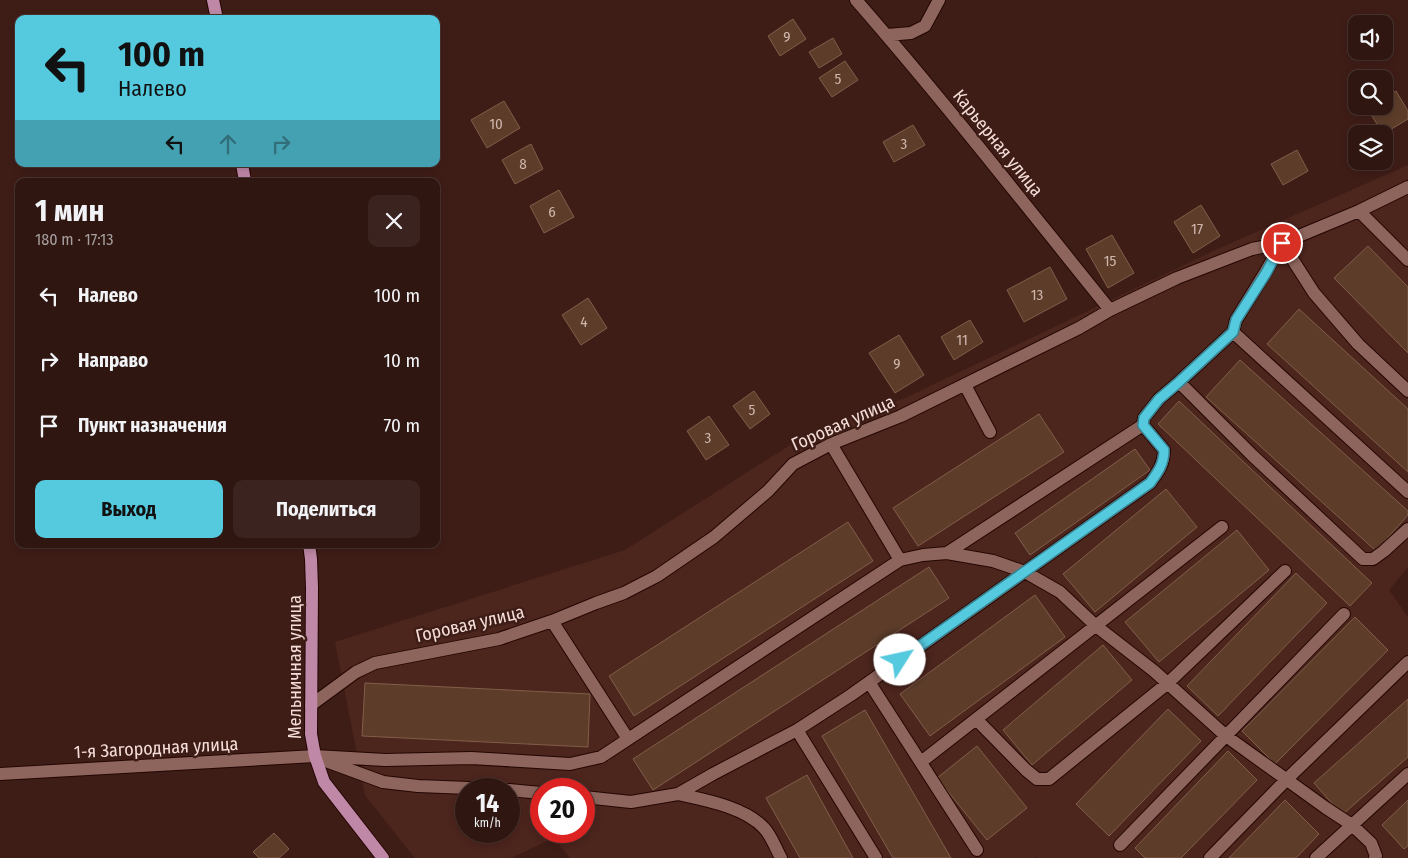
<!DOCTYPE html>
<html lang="ru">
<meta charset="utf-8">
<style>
:root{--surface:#2f1611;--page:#3b231f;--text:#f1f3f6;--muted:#a79f9f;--line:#4a3531;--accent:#55cadf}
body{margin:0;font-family:"Fira Sans Condensed",sans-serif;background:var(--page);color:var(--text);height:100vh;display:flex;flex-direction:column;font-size:19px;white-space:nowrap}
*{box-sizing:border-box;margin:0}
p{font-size:16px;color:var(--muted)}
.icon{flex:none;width:28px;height:28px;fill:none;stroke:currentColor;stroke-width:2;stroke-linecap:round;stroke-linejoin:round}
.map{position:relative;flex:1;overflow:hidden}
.sheet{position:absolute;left:15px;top:178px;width:425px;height:370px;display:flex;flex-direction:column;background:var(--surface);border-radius:10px;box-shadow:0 2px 8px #0003,0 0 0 1px var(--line)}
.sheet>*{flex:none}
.hud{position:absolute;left:15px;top:15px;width:425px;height:152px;border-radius:10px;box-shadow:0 2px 8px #0003,0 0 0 1px var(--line);background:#55cadf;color:#111;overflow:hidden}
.controls{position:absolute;left:1348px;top:15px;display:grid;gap:10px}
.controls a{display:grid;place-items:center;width:45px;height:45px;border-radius:10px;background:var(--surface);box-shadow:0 2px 8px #0003,0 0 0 1px var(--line);font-size:25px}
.speed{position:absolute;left:455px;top:778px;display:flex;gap:10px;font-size:25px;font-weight:700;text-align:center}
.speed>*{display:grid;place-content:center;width:65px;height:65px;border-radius:50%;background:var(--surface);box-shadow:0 2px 8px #0003,0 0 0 1px var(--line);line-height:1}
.speed small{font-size:12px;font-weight:400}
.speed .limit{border:8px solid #d22;background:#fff;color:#111}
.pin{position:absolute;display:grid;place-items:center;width:42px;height:42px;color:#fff;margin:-21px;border:2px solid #fff;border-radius:50%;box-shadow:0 1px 5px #0007}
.me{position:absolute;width:55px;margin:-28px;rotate:55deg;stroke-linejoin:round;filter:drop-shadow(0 0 4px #0008)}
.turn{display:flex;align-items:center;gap:18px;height:105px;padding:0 20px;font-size:22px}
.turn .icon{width:65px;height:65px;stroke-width:2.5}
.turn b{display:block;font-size:35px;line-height:42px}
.lanes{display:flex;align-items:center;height:48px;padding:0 20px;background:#0003;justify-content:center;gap:25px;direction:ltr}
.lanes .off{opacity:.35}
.round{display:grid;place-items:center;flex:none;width:52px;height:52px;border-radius:10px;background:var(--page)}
.headline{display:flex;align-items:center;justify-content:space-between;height:85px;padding:0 20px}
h1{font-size:30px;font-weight:700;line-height:38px}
.cta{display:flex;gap:10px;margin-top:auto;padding:10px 20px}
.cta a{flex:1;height:58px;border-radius:10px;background:var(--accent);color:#111;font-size:20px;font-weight:700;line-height:58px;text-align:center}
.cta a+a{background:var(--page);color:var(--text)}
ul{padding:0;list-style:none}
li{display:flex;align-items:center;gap:15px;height:65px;padding:0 20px}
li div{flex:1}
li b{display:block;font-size:19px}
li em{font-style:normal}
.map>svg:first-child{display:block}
.built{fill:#4c251d;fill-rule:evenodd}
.building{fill:#5d3d2a;stroke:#815e4a}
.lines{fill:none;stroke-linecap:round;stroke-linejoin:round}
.minor-casing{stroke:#240603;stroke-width:14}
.major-casing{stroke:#240603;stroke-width:14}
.minor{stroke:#8d655c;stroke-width:12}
.major{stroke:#bf88a6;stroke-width:12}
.route-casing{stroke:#378391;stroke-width:12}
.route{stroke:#55cadf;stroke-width:9}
.labels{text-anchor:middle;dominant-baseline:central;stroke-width:5;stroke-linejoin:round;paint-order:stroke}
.number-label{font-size:15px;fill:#cfb6ad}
.street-label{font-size:18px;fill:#f5ded9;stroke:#3f1d17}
</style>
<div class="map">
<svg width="1408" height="858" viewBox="0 0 1408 858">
<rect width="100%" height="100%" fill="#3f1d17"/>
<!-- built -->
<path class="built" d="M1408,165v402l-19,23 19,27v241h-371l-1,-1 -2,1h-464l-16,-20 -43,20h-96l-2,-2 -48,-61 -30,-153 290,-92 184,-117 96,-35 315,-150zM466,789h43v42h-43zM541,789h43v42h-43z"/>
<!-- building -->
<path class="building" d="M793,19l13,20 -26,17 -12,-20z
M833,38l9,16 -23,14 -10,-16z
M845,61l13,19 -26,17 -13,-19z
M1396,91l12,20v8l-25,15 -16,-26 2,-2h15v-8z
M504,101l16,27 -33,20 -16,-28z
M913,125l12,20 -31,17 -11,-20z
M531,144l12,25 -28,15 -13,-24z
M1297,150l11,21 -25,14 -12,-21z
M559,190l15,27 -30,16 -14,-27z
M1201,205l19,31 -27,17 -19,-31z
M1112,235l22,38 -26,15 -22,-39z
M1368,246l40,41v66l-74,-75z
M1050,267l17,32 -43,23 -17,-32z
M588,298l19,30 -26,17 -19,-30z
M1299,309l109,100v63l-141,-128z
M970,320l13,22 -29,18 -13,-23z
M899,335l25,40 -29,18 -26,-40z
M1240,360l168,151v4l-32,36 -170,-154z
M754,391l16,23 -20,15 -17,-23z
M1179,401l193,182 -22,23 -192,-182z
M1039,414l25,38 -146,94 -25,-38z
M709,416l20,29 -23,15 -19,-29z
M1135,449l15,21 -120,85 -15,-22z
M1166,489l31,38 -102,85 -32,-38z
M848,522l25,39 -239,155 -25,-40z
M1237,530l32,40 -110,92 -34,-40z
M929,567l20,31 -296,192 -20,-31z
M1296,573l31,30 -109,113 -31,-30z
M1035,595l30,42 -135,99 -30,-42z
M1355,617l33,33 -113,114 -33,-33z
M1103,645l29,35 -100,85 -29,-35z
M365,683l225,11 -2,53 -226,-11z
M1408,699v58l-66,58 -28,-32z
M1168,709l33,32 -92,95 -33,-32z
M865,710l86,148h-58l-71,-122z
M977,746l50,62 -40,32 -50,-62z
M1228,751l29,29 -76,78h-36l-10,-10z
M807,775l46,83h-53l-34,-60z
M1285,800l34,34 -23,24h-67z
M1408,800v46l-4,3 -22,-24z
M274,833l15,16 -10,9h-20l-6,-6z"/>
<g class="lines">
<defs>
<path id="minor" d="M856,0c88,101 170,206 254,310
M887,35l24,-2 14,-7 14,-26
M1359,211l49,49
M1233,332l175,160
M1179,382l73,73 111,104h10l11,-8 24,-22
M965,385l25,47
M831,444l69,116
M947,553l196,-128
M552,621l76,118
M869,682l108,168
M311,705l45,-33 19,-9 124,-24 53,-18 44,-18 28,-10 33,-17 57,-39 54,-46 25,-27 38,-20 70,-28 178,-88 31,-18 67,-32 75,-29 30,-6 77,-32 49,-24
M976,719l50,51 11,9h12l119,-96 117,-112
M797,730l79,128
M326,761l57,21 35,4 76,3
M921,762l301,-235
M0,774l315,-18 70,4 86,-2 99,6 31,-7 299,-197 23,-5 24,-2 46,8 32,11 35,20 36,34 58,45 72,65 100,72 26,17 19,18 5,13 -1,2
M509,790l32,3
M678,794c27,6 67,13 86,34 7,7 12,21 17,30
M584,797l47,5 47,-8 35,-20 84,-44 54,-35 299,-212c8,-11 14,-19 14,-33l-21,-25 1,-7 15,-19 20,-17 54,-50 3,-12 29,-47 17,-30 32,50 44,51 50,47
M1120,845l224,-231
M1210,858l76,-78 122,-118
M1316,858l92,-84"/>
<path id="major" d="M213,0l4,19
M242,164l3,17
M309,544l2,15 1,29 -1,146 4,22 9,26 59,76"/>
</defs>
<!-- minor casing -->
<use href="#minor" class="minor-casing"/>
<!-- major casing -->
<use href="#major" class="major-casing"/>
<!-- minor -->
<use href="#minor" class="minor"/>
<!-- major -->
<use href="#major" class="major"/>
</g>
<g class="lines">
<defs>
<path id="route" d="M900,660l250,-177c8,-11 14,-19 14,-33l-21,-25 1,-7 15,-19 20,-17 54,-50 3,-12 30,-47 16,-30"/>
</defs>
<!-- route casing -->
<use href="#route" class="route-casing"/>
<!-- route -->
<use href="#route" class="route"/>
</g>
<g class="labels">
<!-- number labels -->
<g class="number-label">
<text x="787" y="37">9</text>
<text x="838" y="79">5</text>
<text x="496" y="124">10</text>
<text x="904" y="144">3</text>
<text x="523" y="164">8</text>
<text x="552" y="212">6</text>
<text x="1197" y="229">17</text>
<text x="1110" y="261">15</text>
<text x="1037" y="295">13</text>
<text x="584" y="322">4</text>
<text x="962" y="340">11</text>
<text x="897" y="364">9</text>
<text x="752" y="410">5</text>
<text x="708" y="438">3</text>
</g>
<!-- street labels -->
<g class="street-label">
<text transform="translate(998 143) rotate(51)">Карьерная улица</text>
<text transform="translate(843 423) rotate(-24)">Горовая улица</text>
<text transform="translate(470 624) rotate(-13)">Горовая улица</text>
<text transform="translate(295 667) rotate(-90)">Мельничная улица</text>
<text transform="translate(156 748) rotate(-3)">1-я Загородная улица</text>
</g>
</g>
</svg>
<div class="controls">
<a><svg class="icon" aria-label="sound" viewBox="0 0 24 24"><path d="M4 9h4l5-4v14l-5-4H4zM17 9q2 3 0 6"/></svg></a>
<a><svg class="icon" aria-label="search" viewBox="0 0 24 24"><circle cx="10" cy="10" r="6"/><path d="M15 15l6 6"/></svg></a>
<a><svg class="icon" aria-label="layers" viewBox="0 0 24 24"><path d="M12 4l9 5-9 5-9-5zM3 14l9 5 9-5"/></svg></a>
</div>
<div class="speed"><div>14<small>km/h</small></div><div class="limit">20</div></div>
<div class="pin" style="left:1282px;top:243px;background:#d93025"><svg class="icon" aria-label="arrive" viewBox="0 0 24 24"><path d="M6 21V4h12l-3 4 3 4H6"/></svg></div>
<svg class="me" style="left:900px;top:660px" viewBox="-20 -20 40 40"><circle r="19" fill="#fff"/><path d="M0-13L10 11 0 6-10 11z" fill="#55cadf"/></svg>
<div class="hud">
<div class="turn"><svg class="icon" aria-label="left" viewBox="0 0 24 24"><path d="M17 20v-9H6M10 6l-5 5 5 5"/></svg><div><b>100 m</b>Налево</div></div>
<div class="lanes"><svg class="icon" aria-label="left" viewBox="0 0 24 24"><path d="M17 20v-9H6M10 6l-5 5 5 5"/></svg><svg class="icon off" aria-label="ahead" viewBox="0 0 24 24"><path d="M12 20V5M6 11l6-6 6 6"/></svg><svg class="icon off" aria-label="right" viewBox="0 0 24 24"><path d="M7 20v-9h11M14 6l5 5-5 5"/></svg></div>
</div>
<section class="sheet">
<div class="headline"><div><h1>1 мин</h1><p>180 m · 17:13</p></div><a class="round"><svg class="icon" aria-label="close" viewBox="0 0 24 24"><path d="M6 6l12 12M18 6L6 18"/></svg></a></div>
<ul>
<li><svg class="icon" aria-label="left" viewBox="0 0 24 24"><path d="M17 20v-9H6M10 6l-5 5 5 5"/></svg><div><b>Налево</b></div><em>100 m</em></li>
<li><svg class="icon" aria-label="right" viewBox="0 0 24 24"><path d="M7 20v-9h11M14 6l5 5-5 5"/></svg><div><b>Направо</b></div><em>10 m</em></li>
<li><svg class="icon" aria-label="arrive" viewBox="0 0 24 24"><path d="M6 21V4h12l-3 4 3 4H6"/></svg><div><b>Пункт назначения</b></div><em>70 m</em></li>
</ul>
<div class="cta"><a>Выход</a><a>Поделиться</a></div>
</section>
</div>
